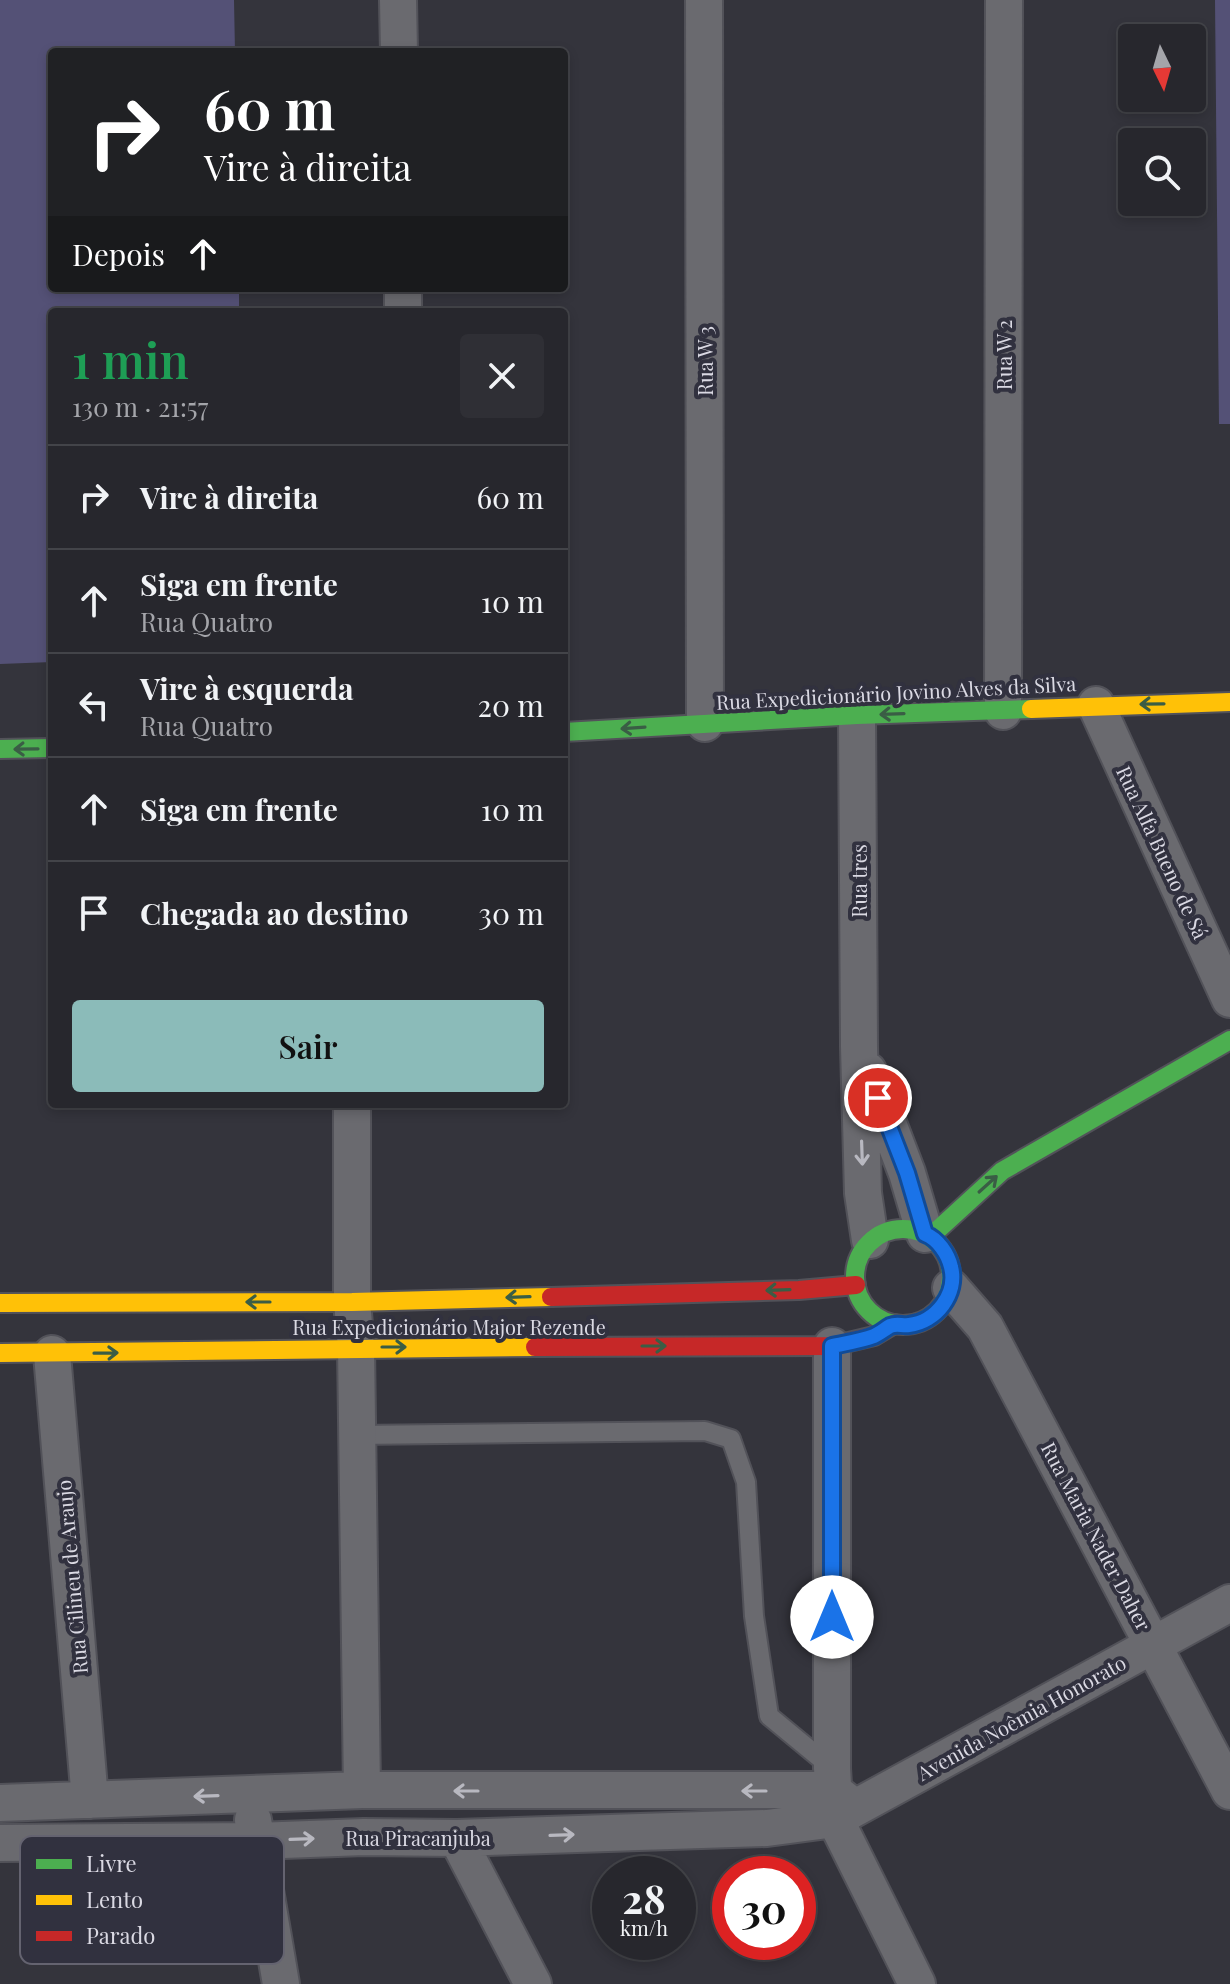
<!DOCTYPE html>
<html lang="pt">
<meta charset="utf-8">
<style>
:root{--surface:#27272d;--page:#2f2f35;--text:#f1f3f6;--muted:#a4a5aa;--line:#434449;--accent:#8bbbb9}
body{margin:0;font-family:"Playfair Display",serif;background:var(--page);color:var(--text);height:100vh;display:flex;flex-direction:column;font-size:30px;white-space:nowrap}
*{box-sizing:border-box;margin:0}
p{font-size:26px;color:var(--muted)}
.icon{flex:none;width:44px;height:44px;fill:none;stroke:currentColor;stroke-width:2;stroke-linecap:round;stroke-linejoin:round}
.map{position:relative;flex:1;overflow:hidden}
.details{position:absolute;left:48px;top:308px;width:520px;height:800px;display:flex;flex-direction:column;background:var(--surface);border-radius:8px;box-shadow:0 4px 12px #0003,0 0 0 2px var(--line)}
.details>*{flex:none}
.guide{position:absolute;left:48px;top:48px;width:520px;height:244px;border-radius:8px;box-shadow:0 4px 12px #0003,0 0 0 2px var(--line);background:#202124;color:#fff;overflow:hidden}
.needle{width:52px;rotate:175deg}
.fabs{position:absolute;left:1118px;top:24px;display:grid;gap:16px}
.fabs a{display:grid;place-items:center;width:88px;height:88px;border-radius:8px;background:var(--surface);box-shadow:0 4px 12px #0003,0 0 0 2px var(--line);font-size:40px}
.speed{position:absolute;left:592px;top:1856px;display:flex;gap:16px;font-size:40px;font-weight:700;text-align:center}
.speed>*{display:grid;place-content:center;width:104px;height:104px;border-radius:50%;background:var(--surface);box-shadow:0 4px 12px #0003,0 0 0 2px var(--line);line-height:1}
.speed small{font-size:20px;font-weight:400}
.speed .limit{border:12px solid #d22;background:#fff;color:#111}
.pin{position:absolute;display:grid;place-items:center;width:68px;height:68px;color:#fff;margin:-34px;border:4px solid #fff;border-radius:50%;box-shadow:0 2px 8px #0007}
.me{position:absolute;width:88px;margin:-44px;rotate:0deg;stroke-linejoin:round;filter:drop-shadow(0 0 6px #0008)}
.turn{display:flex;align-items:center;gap:28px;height:168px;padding:0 24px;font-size:36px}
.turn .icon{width:104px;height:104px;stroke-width:2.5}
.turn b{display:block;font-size:56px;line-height:68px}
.then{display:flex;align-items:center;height:76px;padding:0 24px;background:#0003;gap:16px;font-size:30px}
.round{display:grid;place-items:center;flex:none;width:84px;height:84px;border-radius:8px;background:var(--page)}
.summary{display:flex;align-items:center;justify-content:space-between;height:136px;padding:0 24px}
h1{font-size:48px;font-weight:600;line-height:60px;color:#1e9e55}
.button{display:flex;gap:16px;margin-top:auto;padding:16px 24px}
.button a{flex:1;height:92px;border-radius:8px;background:var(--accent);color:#111;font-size:32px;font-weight:600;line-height:92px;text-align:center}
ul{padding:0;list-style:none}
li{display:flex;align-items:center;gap:24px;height:104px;padding:0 24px;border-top:2px solid var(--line)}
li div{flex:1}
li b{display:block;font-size:30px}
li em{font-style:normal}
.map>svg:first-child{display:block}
.green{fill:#545176}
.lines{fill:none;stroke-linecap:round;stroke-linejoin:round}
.lane-casing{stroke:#525259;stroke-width:22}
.street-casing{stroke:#525259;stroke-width:40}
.fast-casing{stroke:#525259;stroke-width:22}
.slow-casing{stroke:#525259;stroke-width:22}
.jam-casing{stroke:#525259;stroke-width:22}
.lane{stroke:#6a6a6f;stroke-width:18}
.street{stroke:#6a6a6f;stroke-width:36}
.fast{stroke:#4caf50;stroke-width:18}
.slow{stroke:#ffc107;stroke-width:18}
.jam{stroke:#c62828;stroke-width:18}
.oneway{stroke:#3a5d45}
.oneway2{stroke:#b8b8c0}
.route-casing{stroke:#114b97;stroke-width:20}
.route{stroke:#1a73e8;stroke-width:14}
.labels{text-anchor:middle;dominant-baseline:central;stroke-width:8;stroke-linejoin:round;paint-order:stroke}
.street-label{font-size:20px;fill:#dad9e3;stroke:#31313f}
.key{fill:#31313f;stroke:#646370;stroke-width:2}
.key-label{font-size:22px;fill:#dad9e3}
</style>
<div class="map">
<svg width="1230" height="1984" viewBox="0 0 1230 1984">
<rect width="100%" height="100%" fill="#34343c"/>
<!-- green -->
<path class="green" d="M0,0h234l1,52h-183v236h187v24h-187v350l-52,2z
M1215,0h15v424h-11z"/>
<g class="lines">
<defs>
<path id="lane" d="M357,1435l348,-4 26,8 15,43 8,134 15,100 63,52"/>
<path id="street" d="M398,0l1,52
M704,0l1,723
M403,288v24
M1096,705l134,294
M1003,711l1,-711
M857,715l2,332 4,146 7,47
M868,1071l39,102 18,61
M352,1104v198l4,45 6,443
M951,1288l34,39 245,464
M832,1346v422l3,51 82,165
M52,1354l38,446
M0,1803l362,-13h470l23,18
M253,1820l28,164
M457,1838l76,146
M0,1843l256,-2 108,-4 93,1 310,-10 68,-9 395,-216"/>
<path id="fast" d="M564,732l293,-17 174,-6
M0,749l52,-1
M855 1277a48 48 0 1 1 96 0a48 48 0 1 1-96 0Z
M931,1236l71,-65 228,-131"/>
<path id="slow" d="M1031,709l199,-7
M0,1303l352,-1 199,-5
M0,1353l535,-6"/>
<path id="jam" d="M551,1297l248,-7 57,-5
M535,1347l297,-1 42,-10 20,-12"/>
</defs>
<!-- lane casing -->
<use href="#lane" class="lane-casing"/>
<!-- street casing -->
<use href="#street" class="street-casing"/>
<!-- fast casing -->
<use href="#fast" class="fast-casing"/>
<!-- slow casing -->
<use href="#slow" class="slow-casing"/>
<!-- jam casing -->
<use href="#jam" class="jam-casing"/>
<!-- lane -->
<use href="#lane" class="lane"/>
<!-- street -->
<use href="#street" class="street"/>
<!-- fast -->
<use href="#fast" class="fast"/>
<!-- slow -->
<use href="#slow" class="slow"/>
<!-- jam -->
<use href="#jam" class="jam"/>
</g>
<!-- one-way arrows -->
<defs><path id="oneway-shaft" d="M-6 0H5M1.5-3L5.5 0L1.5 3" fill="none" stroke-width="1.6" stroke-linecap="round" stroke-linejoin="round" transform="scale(2)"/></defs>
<g class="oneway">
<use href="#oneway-shaft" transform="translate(1152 704) rotate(179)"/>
<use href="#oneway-shaft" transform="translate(892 714) rotate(178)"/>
<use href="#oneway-shaft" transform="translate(633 728) rotate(176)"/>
<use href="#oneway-shaft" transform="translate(26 749) rotate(179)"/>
<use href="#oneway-shaft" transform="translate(988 1184) rotate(-42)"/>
<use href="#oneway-shaft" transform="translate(778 1290) rotate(178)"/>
<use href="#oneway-shaft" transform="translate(518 1297) rotate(178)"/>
<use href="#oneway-shaft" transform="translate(258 1302) rotate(180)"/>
<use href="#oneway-shaft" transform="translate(654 1346)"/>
<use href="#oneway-shaft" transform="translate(394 1347)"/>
<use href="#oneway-shaft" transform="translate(106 1353) rotate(-1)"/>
</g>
<g class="oneway2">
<use href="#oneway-shaft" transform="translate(862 1153) rotate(88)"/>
<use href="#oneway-shaft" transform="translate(466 1791) rotate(-180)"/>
<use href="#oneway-shaft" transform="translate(754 1791) rotate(180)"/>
<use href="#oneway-shaft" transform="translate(206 1796) rotate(178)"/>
<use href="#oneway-shaft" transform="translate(562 1835) rotate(-2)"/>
<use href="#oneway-shaft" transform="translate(302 1839) rotate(-2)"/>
</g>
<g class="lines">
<defs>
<path id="route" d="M832,1617v-271c14,-3 29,-5 42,-10 6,-3 11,-7 16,-10 7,-3 12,0 19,-1 27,-3 49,-31 42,-58 -3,-13 -13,-28 -26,-33l-18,-61 -29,-75"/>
</defs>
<!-- route casing -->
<use href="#route" class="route-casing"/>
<!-- route -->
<use href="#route" class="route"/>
</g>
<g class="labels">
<!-- street labels -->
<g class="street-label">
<text transform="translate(1003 355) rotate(-90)">Rua W 2</text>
<text transform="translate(704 361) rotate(-90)">Rua W 3</text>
<text transform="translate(896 692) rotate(-3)">Rua Expedicionário Jovino Alves da Silva</text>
<text transform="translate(1163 852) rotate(65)">Rua Alfa Bueno de Sá</text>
<text transform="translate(858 881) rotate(-90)">Rua tres</text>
<text x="449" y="1326">Rua Expedicionário Major Rezende</text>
<text transform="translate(1097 1536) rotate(62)">Rua Maria Nader Daher</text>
<text transform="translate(71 1577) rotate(-95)">Rua Cilineu de Araujo</text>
<text transform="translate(1021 1717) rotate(-29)">Avenida Noêmia Honorato</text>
<text x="418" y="1837">Rua Piracanjuba</text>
</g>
</g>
<!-- legend -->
<rect x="20" y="1836" width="264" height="128" rx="12" class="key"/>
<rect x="36" y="1859" width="36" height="10" fill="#4caf50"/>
<rect x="36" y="1895" width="36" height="10" fill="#ffc107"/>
<rect x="36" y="1931" width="36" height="10" fill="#c62828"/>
<g class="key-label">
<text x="86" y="1872">Livre</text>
<text x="86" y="1908">Lento</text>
<text x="86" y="1944">Parado</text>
</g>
</svg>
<div class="fabs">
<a><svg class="needle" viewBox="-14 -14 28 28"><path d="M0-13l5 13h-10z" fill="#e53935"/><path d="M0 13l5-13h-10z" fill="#a4a5aa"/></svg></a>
<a><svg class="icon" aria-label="search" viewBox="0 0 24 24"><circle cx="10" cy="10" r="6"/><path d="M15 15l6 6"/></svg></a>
</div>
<div class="speed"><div>28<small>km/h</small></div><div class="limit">30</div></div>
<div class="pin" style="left:878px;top:1098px;background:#d93025"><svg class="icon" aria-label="arrive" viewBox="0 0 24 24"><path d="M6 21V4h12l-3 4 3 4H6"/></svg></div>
<svg class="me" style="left:832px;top:1617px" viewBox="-20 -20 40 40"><circle r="19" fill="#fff"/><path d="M0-13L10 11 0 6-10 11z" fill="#1a73e8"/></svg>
<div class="guide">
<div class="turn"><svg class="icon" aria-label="right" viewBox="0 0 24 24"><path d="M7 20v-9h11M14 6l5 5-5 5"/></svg><div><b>60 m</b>Vire à direita</div></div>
<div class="then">Depois<svg class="icon" aria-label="ahead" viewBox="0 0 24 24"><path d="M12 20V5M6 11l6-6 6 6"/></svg></div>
</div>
<section class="details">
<div class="summary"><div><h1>1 min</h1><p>130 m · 21:57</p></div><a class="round"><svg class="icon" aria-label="close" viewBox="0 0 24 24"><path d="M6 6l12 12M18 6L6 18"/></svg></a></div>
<ul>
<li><svg class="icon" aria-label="right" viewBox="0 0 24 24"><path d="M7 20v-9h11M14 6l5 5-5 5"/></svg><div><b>Vire à direita</b></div><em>60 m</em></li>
<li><svg class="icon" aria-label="ahead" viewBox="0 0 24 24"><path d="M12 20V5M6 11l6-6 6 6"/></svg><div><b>Siga em frente</b><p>Rua Quatro</p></div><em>10 m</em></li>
<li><svg class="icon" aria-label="left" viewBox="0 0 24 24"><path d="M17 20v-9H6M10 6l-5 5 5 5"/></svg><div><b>Vire à esquerda</b><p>Rua Quatro</p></div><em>20 m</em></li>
<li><svg class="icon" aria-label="ahead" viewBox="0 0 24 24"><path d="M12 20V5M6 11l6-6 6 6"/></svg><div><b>Siga em frente</b></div><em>10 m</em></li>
<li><svg class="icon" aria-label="arrive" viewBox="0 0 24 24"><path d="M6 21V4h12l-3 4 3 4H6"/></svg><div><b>Chegada ao destino</b></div><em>30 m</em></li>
</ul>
<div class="button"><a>Sair</a></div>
</section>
</div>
